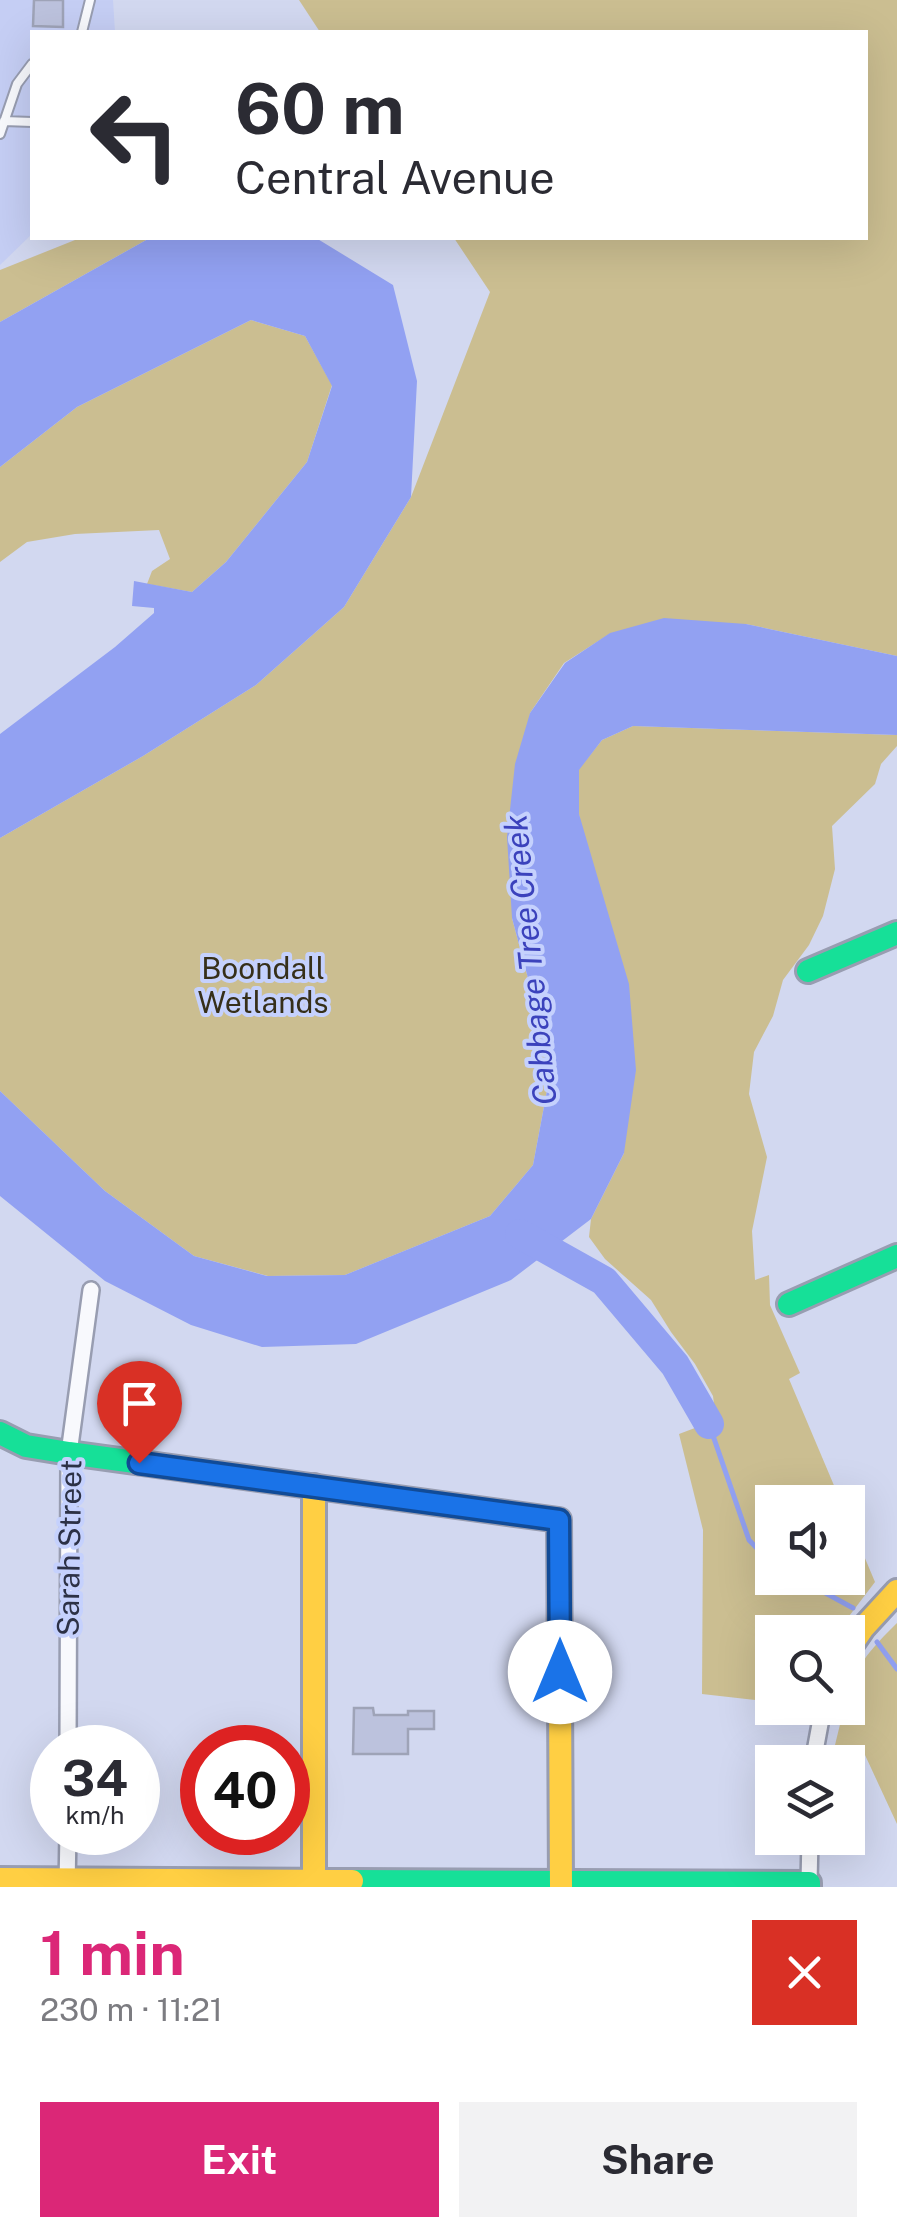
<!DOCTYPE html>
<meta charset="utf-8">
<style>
:root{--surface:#fff;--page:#f2f2f3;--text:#2b2b33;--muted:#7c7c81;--accent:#db2777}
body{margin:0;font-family:"Public Sans",sans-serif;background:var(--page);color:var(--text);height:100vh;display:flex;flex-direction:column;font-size:38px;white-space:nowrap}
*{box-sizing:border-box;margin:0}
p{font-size:32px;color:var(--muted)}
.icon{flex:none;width:55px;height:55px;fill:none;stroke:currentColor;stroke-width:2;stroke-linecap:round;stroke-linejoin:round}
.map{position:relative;height:1887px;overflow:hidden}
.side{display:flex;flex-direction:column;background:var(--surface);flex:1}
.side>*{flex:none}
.top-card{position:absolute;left:30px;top:30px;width:838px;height:210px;border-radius:0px;box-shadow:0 10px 40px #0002;background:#fff;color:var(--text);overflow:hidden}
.buttons{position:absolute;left:755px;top:1485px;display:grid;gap:20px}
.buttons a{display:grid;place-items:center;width:110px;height:110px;border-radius:0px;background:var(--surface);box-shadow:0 10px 40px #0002;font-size:50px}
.speed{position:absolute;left:30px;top:1725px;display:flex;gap:20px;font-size:50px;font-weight:700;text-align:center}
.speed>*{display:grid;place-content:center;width:130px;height:130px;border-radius:50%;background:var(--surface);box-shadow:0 10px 40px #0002;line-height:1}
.speed small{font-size:25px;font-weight:400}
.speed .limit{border:15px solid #d22;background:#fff;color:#111}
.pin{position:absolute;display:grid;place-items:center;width:85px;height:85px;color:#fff;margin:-102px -42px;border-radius:50% 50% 50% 0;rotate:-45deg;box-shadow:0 0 10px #0007}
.pin .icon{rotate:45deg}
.me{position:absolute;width:110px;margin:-55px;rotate:0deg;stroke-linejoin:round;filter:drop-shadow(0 0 8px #0008)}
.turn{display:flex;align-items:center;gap:35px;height:210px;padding:0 40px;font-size:45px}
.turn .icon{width:130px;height:130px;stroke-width:2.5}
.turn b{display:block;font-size:70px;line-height:85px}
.round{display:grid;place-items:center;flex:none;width:105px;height:105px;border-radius:0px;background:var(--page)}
.summary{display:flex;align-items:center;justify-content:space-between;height:170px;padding:0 40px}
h1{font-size:60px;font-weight:700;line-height:75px;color:var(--accent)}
.button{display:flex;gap:20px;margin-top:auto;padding:20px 40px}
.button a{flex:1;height:115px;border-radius:0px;background:var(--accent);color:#fff;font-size:40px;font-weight:700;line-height:115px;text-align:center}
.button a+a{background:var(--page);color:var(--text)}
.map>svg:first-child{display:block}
.built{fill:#c5cef4}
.green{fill:#cbbe91}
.water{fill:#92a1f2}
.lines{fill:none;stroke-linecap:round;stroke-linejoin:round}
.stream{stroke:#92a1f2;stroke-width:5}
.river{stroke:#92a1f2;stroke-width:30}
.building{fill:#bcc2dd;stroke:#9ea3b7;stroke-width:2.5}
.lane-casing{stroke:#989db1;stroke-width:12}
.street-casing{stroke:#989db1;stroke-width:20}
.fast-casing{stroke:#989db1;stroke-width:28}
.slow-casing{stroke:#989db1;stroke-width:28}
.lane{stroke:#f8f9fd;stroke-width:8}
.street{stroke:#f8f9fd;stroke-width:15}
.fast{stroke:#16e098;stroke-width:22}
.slow{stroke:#ffcf43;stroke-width:22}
.route-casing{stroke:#114b97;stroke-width:25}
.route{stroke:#1a73e8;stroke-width:18}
.labels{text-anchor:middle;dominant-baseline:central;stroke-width:8;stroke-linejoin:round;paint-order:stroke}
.park-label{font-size:30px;fill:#362f19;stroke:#c5d1fd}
.street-label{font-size:30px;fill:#2c3146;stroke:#c5d1fd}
.water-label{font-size:32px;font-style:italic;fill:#3b42bc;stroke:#c5d1fd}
</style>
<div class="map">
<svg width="897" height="1887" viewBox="0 0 897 1887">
<rect width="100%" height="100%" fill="#d2d8f0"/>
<!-- built -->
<path class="built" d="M0,0h113l2,32h-83v202l-32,31z"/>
<!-- green -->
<path class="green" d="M299,0h598v656l-151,-32 -135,9 -47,30 -34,50 -18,205 21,79 16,83 -16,85 -43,51 -145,59 -77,1 -74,-20 -89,-65 -105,-100v-253l143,-82 113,-71 88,-78 67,-110 79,-205 -36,-54h411v-206h-545z
M80,238l68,1 -148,83v-52z
M251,320l54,16 27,49 -25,77 -81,100 -34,30 -45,-8 5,-13 18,-12 -11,-29 -84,4 -48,8 -27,20v-95l77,-60z
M633,726l264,9v11l-16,18 -6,20 -43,42 3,43 -12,47 -14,29 -26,35 -10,36 -19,36 -5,42 18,63 -15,74 3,49 14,-5 1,30 30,68 -11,6 52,123h-69v76h76v-60l27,64 -38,50h-65v70l-70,-8 1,-164 -24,-96 37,-14 -3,-24 -18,-32 -24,-32 -20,-32 -46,-41 -16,-22 2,-18 33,-66 -45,-339v-45l23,-29z
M897,1623v201l-32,-69 -17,14v-7h-14l1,-17 9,-37h4c0,-37 25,-61 49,-85z"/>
<!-- water -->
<path class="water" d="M182,238h134l77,47 24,96 -6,116 -67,110 -88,78 -113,71 -143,82v-104l115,-87 39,-34v-5l-22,-2 2,-25 58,11 34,-30 81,-100 25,-76 -27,-50 -54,-16 -174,87 -77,60v-145l148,-83z
M664,618l82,6 151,32v79l-264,-9 -31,14 -23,30v44l50,170 7,86 -12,83 -33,66 -80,61 -155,64 -94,3 -71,-22 -86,-44 -105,-85v-105l105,100 89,65 73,20 78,-1 145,-59 43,-51 16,-85 -16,-83 -21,-79 -5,-81 8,-73 15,-51 35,-50 45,-30z"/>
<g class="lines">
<!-- stream -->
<path class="stream" d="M709,1424l40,116 23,24
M798,1578l55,30
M877,1642l20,27"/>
<!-- river -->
<path class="river" d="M520,1234l84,47 71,84 34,59"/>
</g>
<!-- building -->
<path class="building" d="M34,0h29v27l-30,-1z
M354,1708h19l1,7h34v-4h26v18h-26v25h-55z"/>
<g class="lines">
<defs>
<path id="lane" d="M82,32l8,-32
M4,121l28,1
M0,134l17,-50 15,-20"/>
<path id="street" d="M68,1748l1,-295 22,-163
M813,1762l10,-54
M809,1883l1,-45
M67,1887l1,-55"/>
<path id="fast" d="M808,971l89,-38
M789,1304l108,-48
M0,1433l26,13 43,7 490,67 1,169
M352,1881l457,2v4"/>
<path id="slow" d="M314,1486v401
M848,1650l15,-22 34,-37
M560,1689l1,198
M0,1879l352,2"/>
</defs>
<!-- lane casing -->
<use href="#lane" class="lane-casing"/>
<!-- street casing -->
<use href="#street" class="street-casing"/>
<!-- fast casing -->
<use href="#fast" class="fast-casing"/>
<!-- slow casing -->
<use href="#slow" class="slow-casing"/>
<!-- lane -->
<use href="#lane" class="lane"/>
<!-- street -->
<use href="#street" class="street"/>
<!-- fast -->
<use href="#fast" class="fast"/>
<!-- slow -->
<use href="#slow" class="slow"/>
</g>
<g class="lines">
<defs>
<path id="route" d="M139,1463l420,57 1,152"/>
</defs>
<!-- route casing -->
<use href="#route" class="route-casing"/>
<!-- route -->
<use href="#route" class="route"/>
</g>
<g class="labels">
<!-- park labels -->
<g class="park-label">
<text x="263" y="968">Boondall<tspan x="263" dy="34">Wetlands</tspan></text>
</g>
<!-- street labels -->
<g class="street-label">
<text transform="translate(69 1548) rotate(-89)">Sarah Street</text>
</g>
<!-- water labels -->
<g class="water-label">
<text transform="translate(530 960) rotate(-96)">Cabbage Tree Creek</text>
</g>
</g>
</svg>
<div class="buttons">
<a><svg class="icon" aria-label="sound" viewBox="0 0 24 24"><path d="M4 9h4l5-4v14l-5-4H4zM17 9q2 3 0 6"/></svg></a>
<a><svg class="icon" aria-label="search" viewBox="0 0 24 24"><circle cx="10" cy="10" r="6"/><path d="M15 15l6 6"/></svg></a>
<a><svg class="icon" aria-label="layers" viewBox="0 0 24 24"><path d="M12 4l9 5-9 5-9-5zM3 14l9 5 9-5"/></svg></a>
</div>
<div class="speed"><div>34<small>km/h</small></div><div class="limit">40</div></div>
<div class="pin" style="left:139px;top:1463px;background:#d93025"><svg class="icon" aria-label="arrive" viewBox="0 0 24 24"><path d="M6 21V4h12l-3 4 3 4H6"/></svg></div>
<svg class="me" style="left:560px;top:1672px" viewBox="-20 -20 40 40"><circle r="19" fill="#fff"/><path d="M0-13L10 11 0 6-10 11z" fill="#1a73e8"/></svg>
<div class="top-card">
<div class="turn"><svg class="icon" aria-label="left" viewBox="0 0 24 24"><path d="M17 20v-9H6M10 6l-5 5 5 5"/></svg><div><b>60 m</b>Central Avenue</div></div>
</div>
</div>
<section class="side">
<div class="summary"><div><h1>1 min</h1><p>230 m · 11:21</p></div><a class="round" style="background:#d93025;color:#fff"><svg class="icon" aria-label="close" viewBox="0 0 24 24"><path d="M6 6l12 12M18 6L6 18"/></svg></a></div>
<div class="button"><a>Exit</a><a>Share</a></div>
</section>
